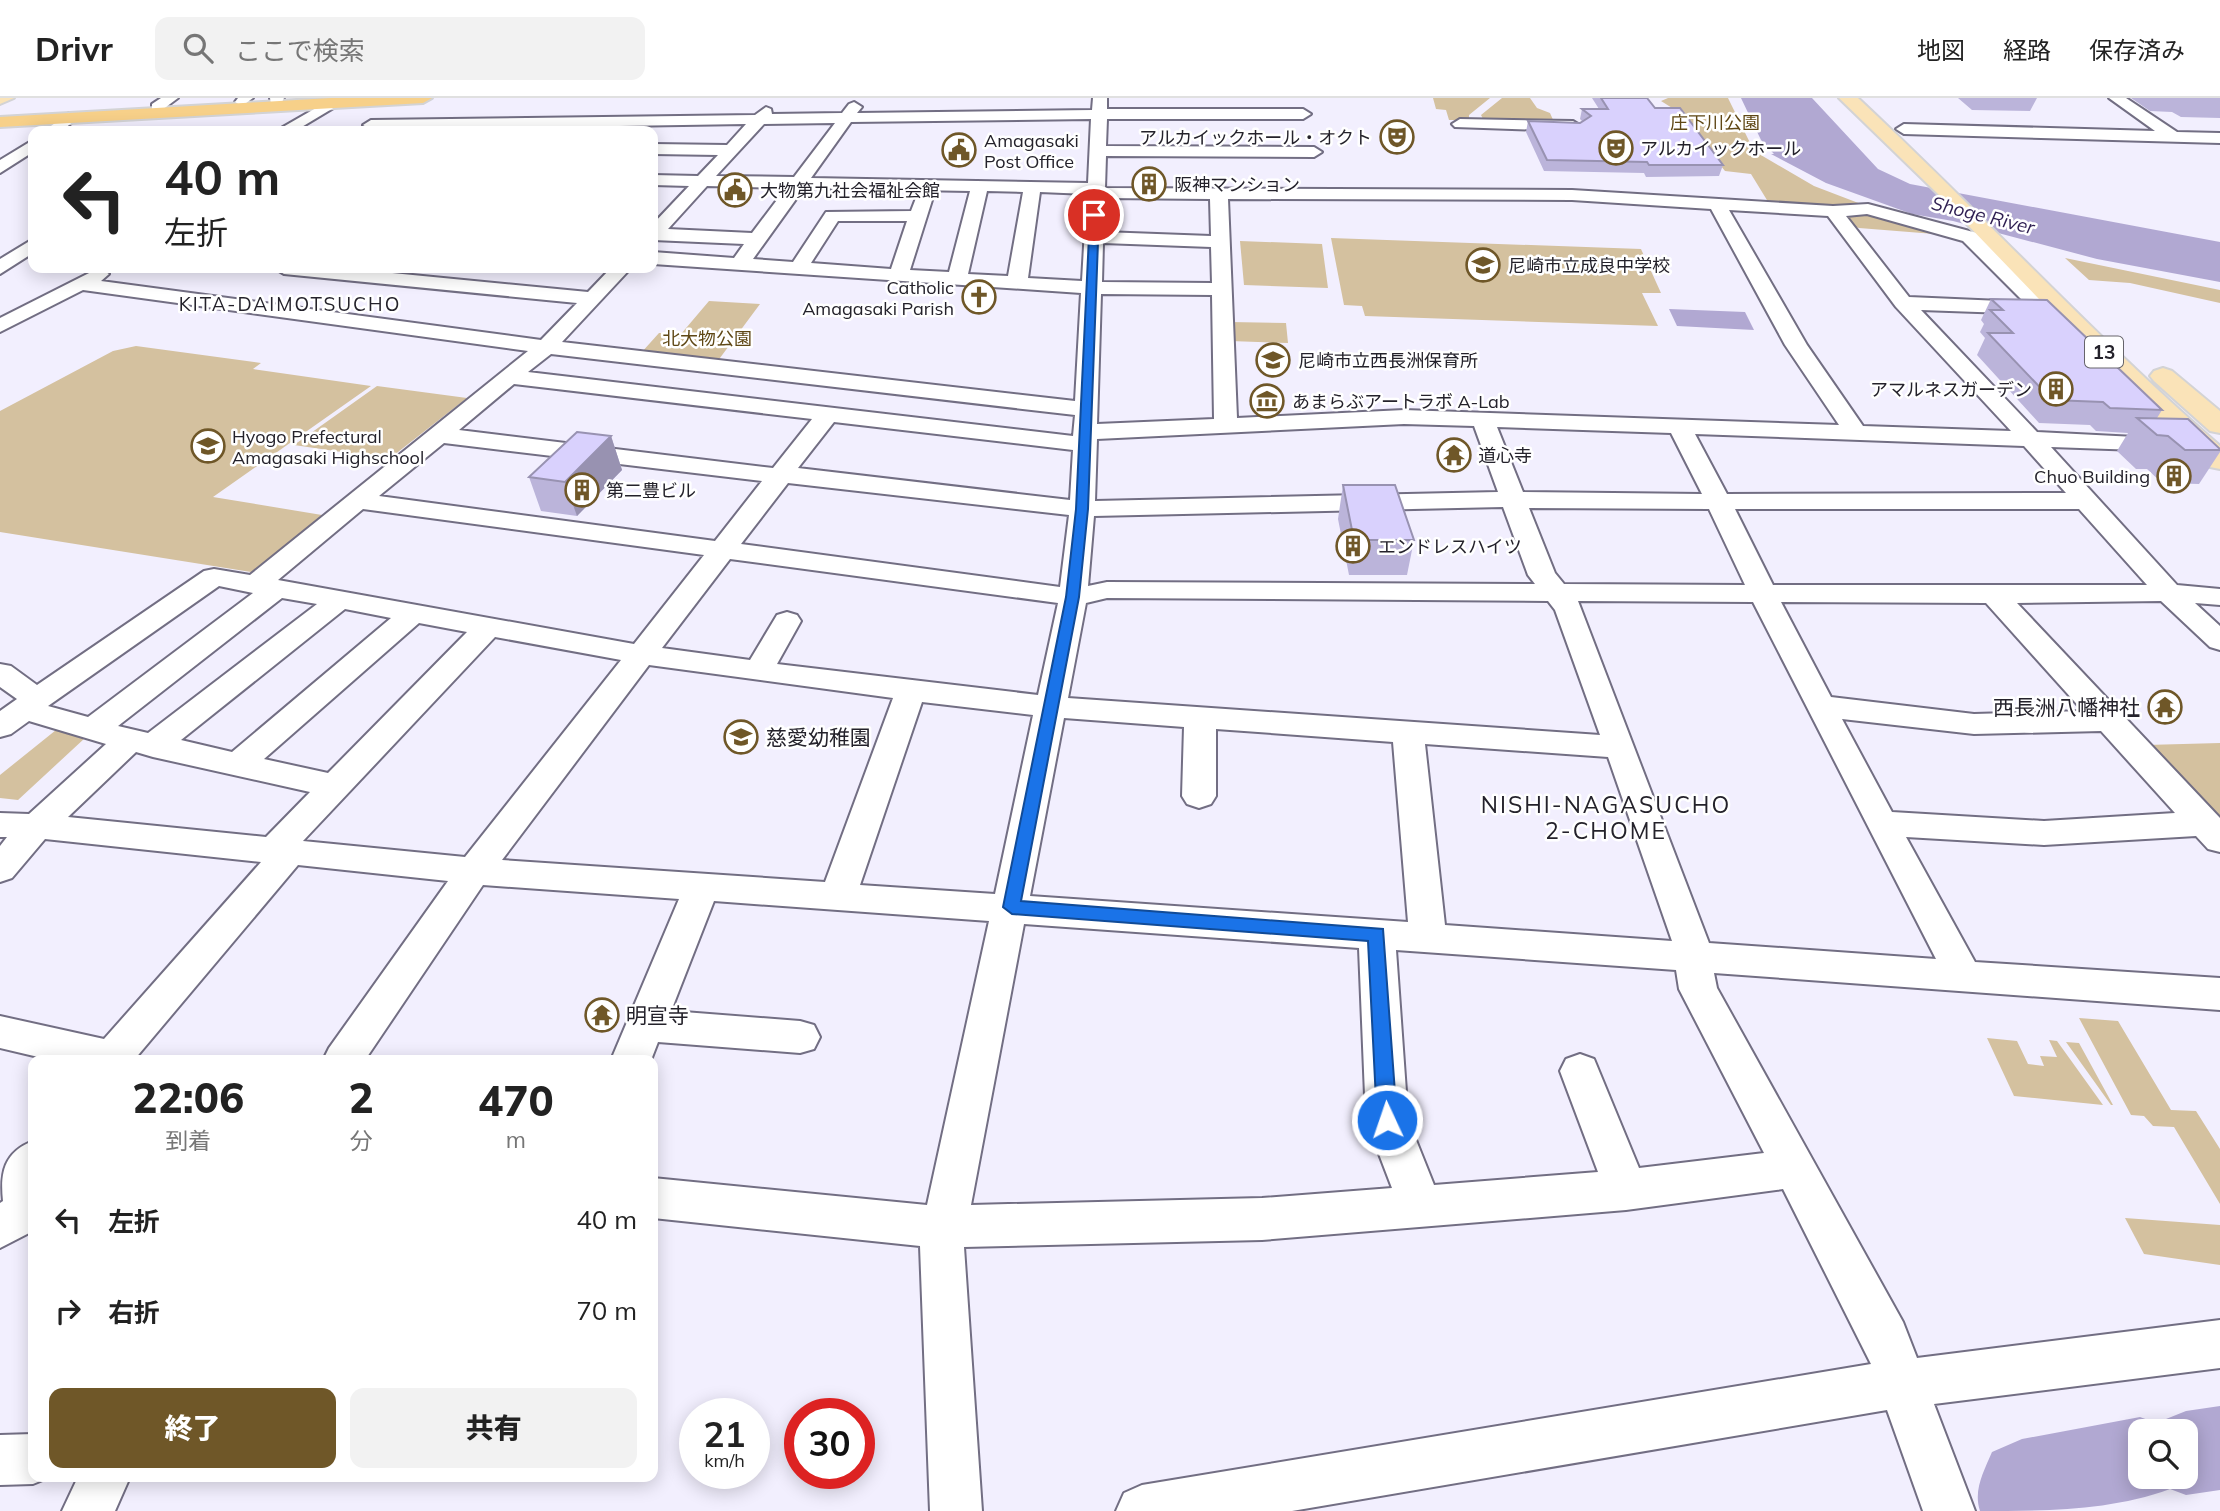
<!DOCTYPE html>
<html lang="ja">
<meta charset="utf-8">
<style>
:root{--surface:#fff;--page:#f2f2f2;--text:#222;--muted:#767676;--line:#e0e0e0;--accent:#6f5728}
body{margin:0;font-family:Mulish,"Noto Sans JP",sans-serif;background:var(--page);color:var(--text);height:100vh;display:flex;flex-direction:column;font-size:26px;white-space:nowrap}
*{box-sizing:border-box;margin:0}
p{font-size:23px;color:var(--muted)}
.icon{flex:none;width:38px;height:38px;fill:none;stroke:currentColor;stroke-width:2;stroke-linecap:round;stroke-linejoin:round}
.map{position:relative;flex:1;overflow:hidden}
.panel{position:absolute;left:28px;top:957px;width:630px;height:427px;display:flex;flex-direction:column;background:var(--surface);border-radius:14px;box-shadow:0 4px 18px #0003}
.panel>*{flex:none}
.banner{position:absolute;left:28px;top:28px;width:630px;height:147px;border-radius:14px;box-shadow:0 4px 18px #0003;background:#fff;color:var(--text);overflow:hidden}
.controls{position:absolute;left:2128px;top:1321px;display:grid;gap:14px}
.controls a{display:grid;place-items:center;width:70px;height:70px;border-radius:14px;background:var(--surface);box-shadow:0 4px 18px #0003;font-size:35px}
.speed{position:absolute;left:679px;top:1300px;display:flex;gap:14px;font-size:35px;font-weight:700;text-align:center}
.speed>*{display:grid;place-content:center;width:91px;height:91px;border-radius:50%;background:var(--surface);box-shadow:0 4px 18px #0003;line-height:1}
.speed small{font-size:18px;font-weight:400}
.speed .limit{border:10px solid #d22;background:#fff;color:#111}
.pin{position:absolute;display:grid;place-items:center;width:60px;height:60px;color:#fff;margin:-30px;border:4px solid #fff;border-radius:50%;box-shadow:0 2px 7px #0007}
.me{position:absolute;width:77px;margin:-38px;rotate:357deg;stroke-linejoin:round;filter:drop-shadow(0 0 5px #0008)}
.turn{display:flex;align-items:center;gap:24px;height:147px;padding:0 21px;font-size:32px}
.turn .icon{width:91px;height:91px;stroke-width:2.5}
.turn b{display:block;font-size:49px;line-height:60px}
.eta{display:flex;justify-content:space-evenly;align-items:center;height:119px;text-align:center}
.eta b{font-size:42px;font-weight:800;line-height:49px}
.action{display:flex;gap:14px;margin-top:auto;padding:14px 21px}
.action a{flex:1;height:80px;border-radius:14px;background:var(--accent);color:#fff;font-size:28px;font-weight:800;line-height:80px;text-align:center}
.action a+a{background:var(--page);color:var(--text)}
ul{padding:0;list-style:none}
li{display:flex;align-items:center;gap:21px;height:91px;padding:0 21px}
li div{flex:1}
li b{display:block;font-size:26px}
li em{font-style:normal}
header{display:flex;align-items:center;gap:42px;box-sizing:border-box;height:98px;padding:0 35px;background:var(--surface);border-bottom:2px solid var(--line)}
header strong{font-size:33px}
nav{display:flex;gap:38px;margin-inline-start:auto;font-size:24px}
.search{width:490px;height:63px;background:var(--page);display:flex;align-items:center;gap:18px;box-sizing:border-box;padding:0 24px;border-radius:14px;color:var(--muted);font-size:26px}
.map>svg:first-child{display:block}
.green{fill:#d4c19f}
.water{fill:#b1a8d2}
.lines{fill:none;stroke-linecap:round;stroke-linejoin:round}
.river{fill:#b1a8d2;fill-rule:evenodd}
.minor-casing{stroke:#726e83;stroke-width:4}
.major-casing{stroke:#d3d3d5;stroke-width:4}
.highway-casing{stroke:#d3d3d5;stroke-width:4}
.minor{fill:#fff;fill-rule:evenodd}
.major{fill:#fae3b8;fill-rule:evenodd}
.highway{fill:#f7d089;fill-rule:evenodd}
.wall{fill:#bbb4da}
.shaded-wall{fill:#9892b1}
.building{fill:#d9d1fd;stroke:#9892b1;stroke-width:2}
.route{fill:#1a73e8;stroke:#114b97;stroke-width:2}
.labels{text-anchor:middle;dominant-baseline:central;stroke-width:5;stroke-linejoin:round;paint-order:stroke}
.far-park-label{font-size:18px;fill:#5f4715;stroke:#fff}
.far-poi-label{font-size:18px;fill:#24222b;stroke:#fff;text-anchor:start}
.far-water-label{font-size:19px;font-style:italic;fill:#2e1e51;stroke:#fff}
.far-neighbourhood-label{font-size:19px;letter-spacing:2px;fill:#24222b;stroke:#fff}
.shield{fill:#fff;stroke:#66646b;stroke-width:2}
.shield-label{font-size:19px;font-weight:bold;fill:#24222b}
.poi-label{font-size:21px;fill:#24222b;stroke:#fff;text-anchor:start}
.neighbourhood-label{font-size:23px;letter-spacing:2px;fill:#24222b;stroke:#fff}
</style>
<header>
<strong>Drivr</strong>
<div class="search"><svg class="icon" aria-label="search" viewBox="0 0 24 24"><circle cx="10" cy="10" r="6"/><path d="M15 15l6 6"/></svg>ここで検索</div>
<nav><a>地図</a><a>経路</a><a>保存済み</a></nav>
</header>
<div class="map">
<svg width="2220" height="1413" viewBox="0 0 2220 1413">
<rect width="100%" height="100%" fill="#f2effe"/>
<!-- green -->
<path class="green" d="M1433,0h57l-21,17v5h-20l-3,-10 -10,-1z
M1502,0h28l7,10 13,5 4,9 -70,-1 -3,-6z
M1668,0h60l26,53 60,35 47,18 -28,5 -63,-4 -19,-31 -26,-3 -48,-60 -16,-10z
M1865,114l82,23 -88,-7 -12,-4 -7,-11z
M1331,140l310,11 20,44h-19l16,33 -293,-10 -3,-10 -18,-1z
M1240,143l82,3 6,44 -84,-3z
M2065,160l155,32v13l-90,-20 -41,-3z
M709,203l51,3 -43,58 -76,-9 18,-20 22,1z
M1230,224l56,1 2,20 -58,-2z
M136,248l125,17 -8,6 118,17 -158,111 115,19 -68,54 -9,2 -251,-40v-121l113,-60z
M377,288l90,12 -78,61 -95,-14z
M56,632l29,8 -67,62 -18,-2v-23z
M2220,645v81l-74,-79z
M2079,920l39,3 53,89 25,1 24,38v55l-46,-77 -21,-1 -9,-10 -13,-1z
M1987,940l30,3 11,23 16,2 -4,-10 17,1 -8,-17 8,1 46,64 -89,-9z
M2066,944l13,1 34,62h-2z
M2125,1120l95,7v40l-76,-11z"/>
<!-- water -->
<path class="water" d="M1741,0h71l66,71 32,15 310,58v40l-123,-23 -144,-38 -41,-7 -86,-31 -55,-29h3l-13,-14z
M1669,211l76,3 9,18 -77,-4z"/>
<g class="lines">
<!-- river -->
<path class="river" d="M2220,1308v84l-34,5 -16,-6c-60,22 -125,22 -190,22 -7,-21 4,-40 12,-59l30,-13 118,-22 16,6 30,-12zM2140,1334h46v45h-46z"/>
<defs>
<path id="minor" d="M161,0h17l-16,12h-10v-6z
M238,0h15l-11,8 -7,-4z
M270,0h14l-3,6h-10z
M1093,0h14v11h196l8,5 -8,5h-196l-1,27 208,1 8,5 -8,5 -208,-1 -1,32 467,2 261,16 35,-2 109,29 94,94 3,4 -3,4h-14l-21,-21 -115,-4 116,122 138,7 4,5 -4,5 -8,2 -116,-4 126,138 43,4v16l-25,-2 25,23v24l-10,-3 -49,-46 -144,2 203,215v34l-12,-3 -12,-13 -152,9 -138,-8 69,125 245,16v32l-506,-37 3,15 186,334 14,36 303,-38v48l-286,36 41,107h-52l-36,-101 -595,101h-176l8,-18 18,-8 729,-121 -88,-175 -157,21 -364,30 -298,7 18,264h-52l-10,-265 -267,-28v-40l274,27 62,-284 -275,-20 -43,110 129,10 14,4 6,12 -6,12 -14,4 -142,-11 -7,18h-40l68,-161 -196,-14 -118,175h-42l6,-12 119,-167 -150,-16 -164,195h-83l-51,-12v-32l104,23 157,-177 -216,-23 -33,39 -12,4v-36l7,-9h-7v-24l29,1 77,-70 -77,-23 -18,13 -11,3v-26l17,-12 -17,-12v-23l11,2 26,19 167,-114 10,-2 36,6 278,-224 -445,-61 -83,42v-14l99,-50 10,6 -8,7 440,59 36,-37 -293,-29 -10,-6h67l247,24 23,-24h20l-69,74 513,59 6,-108 -428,-29v-12l81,6 10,-14 -91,-4v-16l36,-38 -36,-1v-10l45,1 20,-21 -65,-1v-10l74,1 19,-21 -375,6 -8,-5 8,-5 384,-5 11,-8 5,2 1,5 70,-1 7,-9 5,-2 8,5 -5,6 235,-3zM1091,21l-3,64 -277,-5 40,-56zM835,25l-41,54 -78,-1 48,-52zM707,88l79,2 -34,45 -84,-4zM804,90l166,3 -21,81 -39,-2 23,-73 -9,-5 -6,1 -7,18 -85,1 -33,50 -40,-3zM987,93l36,1 -15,84 -40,-2zM1040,94l47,2 -5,87 -54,-3zM1104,100l106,1 1,37 -108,-4zM1228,101l344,1 139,9 74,136 54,80 -435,-15 -167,8zM1729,112l99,6 68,91 115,124 -148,-5 -56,-81zM1867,116l96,27 61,61 -115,-5 -63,-81zM838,123h69l-16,48 -80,-6zM1103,145l108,4 1,36 -110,-1zM1101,196l111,1 2,124 -117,5zM551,256l524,61 -2,21 -545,-64zM514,286l298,35 -39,49 -314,-38zM834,324l239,28 -3,50 -272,-32zM1404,326l70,2 24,66 -403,9 2,-62zM1497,329l174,6 31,61 -179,-2zM1695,336l329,12 42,47 -339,1zM444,345l318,38 -47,60 -336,-45zM788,385l281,32 -9,72 -319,-43zM1503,409l25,68 7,9 -428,-2 -19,4 6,-70zM1529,410l180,1 36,76 -181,-1 -9,-11zM363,411l341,46 -70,89 -356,-64zM1735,411h344l68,76h-374zM730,461l328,44 -20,92 -261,-31 24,-43 -4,-6 -10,-3 -10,3 -27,45 -88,-12zM219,488l34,7 -165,124 -40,-11zM282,500l35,6 -169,129 -30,-7zM1107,500l441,3 7,9 45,125 -532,-37 18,-95zM1578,503l175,1 183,357 -227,-16zM1781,504l205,1 97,108 -109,3 -143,-17zM345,511l46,9 -159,134 -51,-12zM419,525l48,9 -139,141 -64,-14zM495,539l126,23 -156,197 -162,-16zM649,567l244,33 -68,184 -323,-22zM922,604l111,13 -38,179 -135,-9zM1064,620l120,9 -2,69 5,8 12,4 12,-4 5,-8v-67l177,13 15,180 -378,-26zM1842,621l132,15 127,-3 74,82 -131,8 -152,-9zM1425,646l183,13 64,184 -227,-16zM136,654l17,5 157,35 -44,45 -198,-20zM1024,826l335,24 7,172 26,68 -130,10 -291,7zM1396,852l280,20 3,19 85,164 -125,15 -45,-109 -14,-5 -14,5 -6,12 38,101 -164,13 -26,-65z
M2109,0h17l51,34 43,1v10l-316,-9 -8,-5 8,-5 251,7z
M330,2l5,1v6l-40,24h-19z
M69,15l8,5 -15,13h-18z
M1460,21l113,2 8,5 -8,5 -118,-4 -3,-3z
M33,42v12l-33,21v-13z
M33,141v14l-33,21v-15z
M33,1043v90l-33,17v-45l3,-2c-3,-28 1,-49 30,-60z
M33,1336v43h17l-17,7 -33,1v-50z
M78,1379h52l-15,34h-53z"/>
<path id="major" d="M0,0h14l-14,6z
M1839,0h19c122,114 236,238 362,348v23l-10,-2 -70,-63 -203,-211z
M2163,270l9,3 48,40v22l-10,-2 -56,-50 -4,-5 4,-5z"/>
<path id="highway" d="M331,0h101l-9,5 -423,24v-10z"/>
</defs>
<!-- minor casing -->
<use href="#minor" class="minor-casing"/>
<!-- major casing -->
<use href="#major" class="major-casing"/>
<!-- highway casing -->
<use href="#highway" class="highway-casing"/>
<!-- minor -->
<use href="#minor" class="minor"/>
<!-- major -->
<use href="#major" class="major"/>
<!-- highway -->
<use href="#highway" class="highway"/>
</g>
<!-- wall -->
<path class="wall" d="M1592,0h55l8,10 68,57 -4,11 -73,1 -2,-4 -100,-2 -18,-39 2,-11 52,2 3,-1 -3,-3 2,-10h17z
M1958,0h79l-7,13 -58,-1z
M2131,0h89v20l-39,-1 -9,-5 -22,-1z
M1991,201l171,111 -5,8 63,31v3l-21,32 -37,-1 -15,-14h-11l-19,-18 11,-18 -32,-2 -6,-6 -51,-2 -62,-68 8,-17 -5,-6 4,-8 -3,-4z
M611,338l11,34 -45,46 -36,-5 -12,-34z
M1343,387l71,55 -7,35h-58l-11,-56z"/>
<!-- shaded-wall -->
<path class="shaded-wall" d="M611,338l11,34 -45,46 -12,-34z"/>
<!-- building -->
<path class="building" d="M1601,0h46l8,10h25l43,57h-74l-2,-3 -100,-2 -19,-39 52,2 11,-7 -9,-7h26z
M1991,201l56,1 115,110 -52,-2 -7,-6 -51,-2 -64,-67h25l-23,-23h13z
M2137,320l51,1 32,30v1h-35l-17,-14 -11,-1z
M577,334l34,4 -46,46 -36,-5z
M1343,387h52l19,55h-60z"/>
<!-- route -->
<path class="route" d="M1094,115l5,2 -11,294 -9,88 -58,304 362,28 14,191 -3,7 -7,2 -7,-2 -3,-7 -9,-179 -356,-27 -9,-7 63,-310 10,-88 14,-294z"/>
<!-- icons -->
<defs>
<symbol id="theatre-ring" viewBox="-11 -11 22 22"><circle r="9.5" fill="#fff" stroke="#6f5728" stroke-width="1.5"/><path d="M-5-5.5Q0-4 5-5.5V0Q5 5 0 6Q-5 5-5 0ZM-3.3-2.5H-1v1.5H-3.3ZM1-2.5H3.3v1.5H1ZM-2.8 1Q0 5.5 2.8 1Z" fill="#6f5728"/></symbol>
<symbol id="civic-ring" viewBox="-11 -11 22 22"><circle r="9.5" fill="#fff" stroke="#6f5728" stroke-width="1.5"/><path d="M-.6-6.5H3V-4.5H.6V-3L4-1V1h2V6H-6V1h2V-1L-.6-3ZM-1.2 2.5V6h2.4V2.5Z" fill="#6f5728"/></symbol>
<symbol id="building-ring" viewBox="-11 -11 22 22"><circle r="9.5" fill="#fff" stroke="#6f5728" stroke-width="1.5"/><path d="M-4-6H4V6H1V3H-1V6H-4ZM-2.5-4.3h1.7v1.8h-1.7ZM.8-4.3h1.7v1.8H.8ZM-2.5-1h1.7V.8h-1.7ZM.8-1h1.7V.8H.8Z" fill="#6f5728"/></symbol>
<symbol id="school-ring" viewBox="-11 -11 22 22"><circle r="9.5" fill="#fff" stroke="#6f5728" stroke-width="1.5"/><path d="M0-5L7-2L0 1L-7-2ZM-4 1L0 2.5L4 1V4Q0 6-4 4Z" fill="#6f5728"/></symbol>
<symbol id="church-ring" viewBox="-11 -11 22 22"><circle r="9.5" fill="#fff" stroke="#6f5728" stroke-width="1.5"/><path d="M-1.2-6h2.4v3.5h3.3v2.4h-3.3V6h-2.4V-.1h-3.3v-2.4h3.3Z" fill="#6f5728"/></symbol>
<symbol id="museum-ring" viewBox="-11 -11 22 22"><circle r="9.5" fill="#fff" stroke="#6f5728" stroke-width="1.5"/><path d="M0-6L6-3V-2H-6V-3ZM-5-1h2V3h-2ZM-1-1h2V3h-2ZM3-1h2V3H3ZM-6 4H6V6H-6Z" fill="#6f5728"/></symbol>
<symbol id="temple-ring" viewBox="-11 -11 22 22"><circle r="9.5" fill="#fff" stroke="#6f5728" stroke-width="1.5"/><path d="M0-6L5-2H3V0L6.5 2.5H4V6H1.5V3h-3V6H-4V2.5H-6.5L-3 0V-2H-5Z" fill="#6f5728"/></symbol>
</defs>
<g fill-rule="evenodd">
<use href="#theatre-ring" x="1378" y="20" width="38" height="38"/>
<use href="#theatre-ring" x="1597" y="31" width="38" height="38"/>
<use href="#civic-ring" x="940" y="33" width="38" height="38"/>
<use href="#building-ring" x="1130" y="67" width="38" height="38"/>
<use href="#civic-ring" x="716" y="73" width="38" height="38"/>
<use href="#school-ring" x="1464" y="148" width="38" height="38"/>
<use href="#church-ring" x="960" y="180" width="38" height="38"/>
<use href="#school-ring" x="1254" y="243" width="38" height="38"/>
<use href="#building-ring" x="2037" y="272" width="38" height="38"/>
<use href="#museum-ring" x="1248" y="284" width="38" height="38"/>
<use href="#school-ring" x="189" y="329" width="38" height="38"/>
<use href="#temple-ring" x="1435" y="338" width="38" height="38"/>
<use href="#building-ring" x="2155" y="359" width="38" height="38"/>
<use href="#building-ring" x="563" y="373" width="38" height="38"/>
<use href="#building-ring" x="1334" y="429" width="38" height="38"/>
<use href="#temple-ring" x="2146" y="590" width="38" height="38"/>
<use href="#school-ring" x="722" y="620" width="38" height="38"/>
<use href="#temple-ring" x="583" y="898" width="38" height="38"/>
</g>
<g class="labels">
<!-- far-park labels -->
<g class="far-park-label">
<text x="1715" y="24">庄下川公園</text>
<text x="707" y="240">北大物公園</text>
</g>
<!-- far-poi labels -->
<g class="far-poi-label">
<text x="1372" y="39" text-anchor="end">アルカイックホール・オクト</text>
<text x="984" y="42">Amagasaki<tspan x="984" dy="21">Post Office</tspan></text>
<text x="1640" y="50">アルカイックホール</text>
<text x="1174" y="86">阪神マンション</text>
<text x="760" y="92">大物第九社会福祉会館</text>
<text x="1508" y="167">尼崎市立成良中学校</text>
<text x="954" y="189" text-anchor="end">Catholic<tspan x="954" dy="21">Amagasaki Parish</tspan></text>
<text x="1298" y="262">尼崎市立西長洲保育所</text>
<text x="2032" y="291" text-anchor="end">アマルネスガーデン</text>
<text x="1292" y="303">あまらぶアートラボ A-Lab</text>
<text x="232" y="338">Hyogo Prefectural<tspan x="232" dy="21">Amagasaki Highschool</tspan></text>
<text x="1478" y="357">道心寺</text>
<text x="2150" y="378" text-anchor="end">Chuo Building</text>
<text x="606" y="392">第二豊ビル</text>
<text x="1378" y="448">エンドレスハイツ</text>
</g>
<!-- far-water labels -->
<g class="far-water-label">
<text transform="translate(1983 117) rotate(14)">Shoge River</text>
</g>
<!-- far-neighbourhood labels -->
<g class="far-neighbourhood-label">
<text x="290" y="206">KITA-DAIMOTSUCHO</text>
</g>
<!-- shield labels -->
<rect class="shield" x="2085" y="238.5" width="38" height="31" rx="5"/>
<g class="shield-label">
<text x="2104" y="254">13</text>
</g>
<!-- poi labels -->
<g class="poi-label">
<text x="2140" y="609" text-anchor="end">西長洲八幡神社</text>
<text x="766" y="639">慈愛幼稚園</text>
<text x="626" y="917">明宣寺</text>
</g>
<!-- neighbourhood labels -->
<g class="neighbourhood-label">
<text x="1606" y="706">NISHI-NAGASUCHO<tspan x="1606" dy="26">2-CHOME</tspan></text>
</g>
</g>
</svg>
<div class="controls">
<a><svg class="icon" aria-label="search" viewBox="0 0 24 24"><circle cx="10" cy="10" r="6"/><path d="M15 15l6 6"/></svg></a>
</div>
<div class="speed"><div>21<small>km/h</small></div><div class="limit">30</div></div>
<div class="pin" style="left:1094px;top:117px;background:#d93025"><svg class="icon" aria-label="arrive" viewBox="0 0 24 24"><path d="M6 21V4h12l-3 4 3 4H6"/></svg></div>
<svg class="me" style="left:1387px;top:1022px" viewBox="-20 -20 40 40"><circle r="17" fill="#1a73e8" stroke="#fff" stroke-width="3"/><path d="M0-11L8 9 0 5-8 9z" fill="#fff"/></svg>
<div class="banner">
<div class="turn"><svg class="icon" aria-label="left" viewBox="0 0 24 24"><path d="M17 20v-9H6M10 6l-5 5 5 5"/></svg><div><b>40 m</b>左折</div></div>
</div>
<section class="panel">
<div class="eta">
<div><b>22:06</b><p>到着</p></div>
<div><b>2</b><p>分</p></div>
<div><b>470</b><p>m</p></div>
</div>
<ul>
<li><svg class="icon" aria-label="left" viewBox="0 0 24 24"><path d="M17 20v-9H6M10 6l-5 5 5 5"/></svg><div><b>左折</b></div><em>40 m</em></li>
<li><svg class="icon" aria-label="right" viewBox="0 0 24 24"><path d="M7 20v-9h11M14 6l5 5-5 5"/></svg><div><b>右折</b></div><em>70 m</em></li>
</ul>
<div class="action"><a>終了</a><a>共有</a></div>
</section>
</div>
